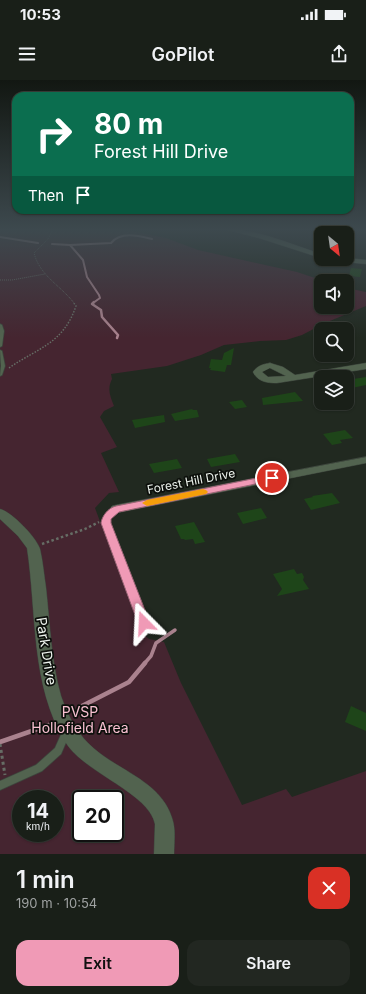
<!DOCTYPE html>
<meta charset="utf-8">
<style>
:root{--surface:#191f18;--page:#222721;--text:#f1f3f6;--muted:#9fa2a2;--line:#373d37;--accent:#f09ab6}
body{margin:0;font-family:Inter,sans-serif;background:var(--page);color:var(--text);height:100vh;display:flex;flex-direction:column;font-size:15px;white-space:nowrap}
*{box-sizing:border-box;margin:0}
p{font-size:13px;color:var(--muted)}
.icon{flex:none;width:22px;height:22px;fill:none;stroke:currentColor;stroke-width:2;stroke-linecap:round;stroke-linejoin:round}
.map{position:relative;height:774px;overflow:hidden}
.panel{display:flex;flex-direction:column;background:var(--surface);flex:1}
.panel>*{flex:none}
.guide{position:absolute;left:12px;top:12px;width:342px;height:122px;border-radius:12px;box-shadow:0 1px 3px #0004,0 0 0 1px var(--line);background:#0b6e4f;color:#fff;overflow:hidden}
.needle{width:26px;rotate:151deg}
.fabs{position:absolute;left:314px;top:146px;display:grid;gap:8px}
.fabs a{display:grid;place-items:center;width:40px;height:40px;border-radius:8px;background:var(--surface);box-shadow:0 1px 3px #0004,0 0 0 1px var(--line);font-size:20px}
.speed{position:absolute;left:12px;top:710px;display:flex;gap:8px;font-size:20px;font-weight:700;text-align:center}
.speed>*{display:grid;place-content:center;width:52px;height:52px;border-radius:50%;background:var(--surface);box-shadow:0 1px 3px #0004,0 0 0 1px var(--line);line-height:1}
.speed small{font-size:10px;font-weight:400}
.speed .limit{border:2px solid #111;border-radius:6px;background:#fff;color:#111}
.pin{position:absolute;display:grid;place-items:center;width:34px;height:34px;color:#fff;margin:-17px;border:2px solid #fff;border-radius:50%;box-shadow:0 1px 4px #0007}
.me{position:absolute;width:44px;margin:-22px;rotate:339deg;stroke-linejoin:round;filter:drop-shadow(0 0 3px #0008)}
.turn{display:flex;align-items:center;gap:14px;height:84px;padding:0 16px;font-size:18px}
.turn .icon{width:52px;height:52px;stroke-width:2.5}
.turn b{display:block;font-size:28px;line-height:34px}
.then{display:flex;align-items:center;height:38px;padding:0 16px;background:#0003;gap:8px;font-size:15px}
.round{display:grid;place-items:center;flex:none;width:42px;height:42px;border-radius:12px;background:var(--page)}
.head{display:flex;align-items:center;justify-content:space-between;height:68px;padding:0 16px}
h1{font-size:24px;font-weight:600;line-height:30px}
.cta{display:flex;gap:8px;margin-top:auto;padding:8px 16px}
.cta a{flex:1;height:46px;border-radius:12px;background:var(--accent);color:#111;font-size:16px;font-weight:600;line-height:46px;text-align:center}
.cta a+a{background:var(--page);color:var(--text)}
.status{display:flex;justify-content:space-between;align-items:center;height:28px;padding:0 20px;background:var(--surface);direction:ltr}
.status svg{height:11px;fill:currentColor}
header{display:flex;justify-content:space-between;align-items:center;height:52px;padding:0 16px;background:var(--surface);font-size:18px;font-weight:600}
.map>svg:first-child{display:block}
.green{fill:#452530;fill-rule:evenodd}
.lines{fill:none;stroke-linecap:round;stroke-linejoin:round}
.stream-far3{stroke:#aa828e;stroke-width:2}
.stream-far2{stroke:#aa828e;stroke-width:2.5}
.stream-far1{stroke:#aa828e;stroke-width:3.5}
.stream{stroke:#aa828e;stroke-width:4.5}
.building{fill:#1e4519}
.service-casing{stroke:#3d453d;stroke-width:1.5}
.minor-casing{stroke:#3d453d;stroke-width:1}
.path-far3{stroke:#666d65;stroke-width:1;stroke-dasharray:1 1;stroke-linecap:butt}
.path-far2{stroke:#666d65;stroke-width:1.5;stroke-dasharray:1.5 1.5;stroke-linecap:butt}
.path-far1{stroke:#666d65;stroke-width:2.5;stroke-dasharray:2.5 2.5;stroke-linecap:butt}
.path{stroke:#666d65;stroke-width:3;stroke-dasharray:3 3;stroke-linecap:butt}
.service{fill:#52634f;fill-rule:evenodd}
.minor{fill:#52634f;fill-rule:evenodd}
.route{fill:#f09ab6;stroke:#9c6476}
.slow{fill:#f59e0b}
.labels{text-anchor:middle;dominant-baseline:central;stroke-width:3.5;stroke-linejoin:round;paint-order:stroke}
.street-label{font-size:12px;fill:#ecf2ec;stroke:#0d100c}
.near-street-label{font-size:14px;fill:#ecf2ec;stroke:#0d100c}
.near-park-label{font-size:14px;fill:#f8c0d1;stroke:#0d100c}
</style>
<div class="status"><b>10:53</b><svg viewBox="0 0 49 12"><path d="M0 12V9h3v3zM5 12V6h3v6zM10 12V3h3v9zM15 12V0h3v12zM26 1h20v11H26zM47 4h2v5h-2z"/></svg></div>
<header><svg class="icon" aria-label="menu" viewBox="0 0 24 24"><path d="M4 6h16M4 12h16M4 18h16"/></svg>GoPilot<svg class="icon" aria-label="share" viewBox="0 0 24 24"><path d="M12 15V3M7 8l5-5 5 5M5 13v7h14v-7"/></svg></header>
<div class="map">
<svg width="366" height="774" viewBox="0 0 366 774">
<rect width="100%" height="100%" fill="#212920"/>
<!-- green -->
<path class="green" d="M0,149h122l44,9 32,12 99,22 27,9h-3v26h26v-19l19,4v14l-41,17 -23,12 -16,5 -26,1 -36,4 -23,10 -34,11 -56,8 1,5c-5,10 -2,17 2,27l-10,5 -4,6 17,30 -16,6 18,39 -10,1 -14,15 46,124 8,7 15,3 17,41 61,122 44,-16 6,8 74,-26v83h-366zM21,719h34v34h-34zM81,719h34v34h-34z"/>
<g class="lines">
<!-- stream-far3 -->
<path class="stream-far3" d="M0,157l38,6
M52,164l18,1 41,-2c10,-12 28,-7 41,-4
M70,165l13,15 4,17 12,18 1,3 -7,5"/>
<!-- stream-far2 -->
<path class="stream-far2" d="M94,222l-2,2 9,6 1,7 16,18 -1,3"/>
<!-- stream-far1 -->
<path class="stream-far1" d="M144,584l7,-8 5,-13 19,-13"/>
<!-- stream -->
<path class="stream" d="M80,627l49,-25 16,-19
M0,662l49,-17"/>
</g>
<!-- building -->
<path class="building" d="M351,188l11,1 -2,8 -11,-1z
M234,268l-3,17h-4l-2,7 -15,-2 1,-2h-2l2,-9 11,1 2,-7z
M366,297v8l-19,4v-9z
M295,312l8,9 -40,4 -1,-7z
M242,320l5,7 -12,2 -6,-7z
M192,329l1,1h4l2,7 -24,4 -4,-7z
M164,335l1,7 -30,6 -3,-8z
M345,350l8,8 -13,2 2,3 -10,2 -9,-11z
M235,374l5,8 -29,5 -4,-8z
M177,379l5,9 -28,5 -5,-9z
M332,413l8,10 -29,7 -7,-11 9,-2 -1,-1z
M261,428l6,10 -24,6 -6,-11z
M194,442l11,20 -10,2 -2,-5 -8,1 -1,-1h-3l-6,-13z
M294,489l3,5 5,-1 2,4 -1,3 6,9 -32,7 5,-7 -9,-15z
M351,626l15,7v18l-21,-9z"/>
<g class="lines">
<defs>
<path id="service" d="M0,244l2,1 2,6 -2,15 -2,1z
M0,270l2,1 3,15 -3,9 -2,1 1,-10z
M116,427l3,2 -9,10 -1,4 39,100 -1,2 -3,1 -3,-1 -1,-2 -37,-100c1,-7 7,-13 13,-16z
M66,649l3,1 1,3 -9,21 -19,17 -42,19v-9l36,-16 19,-17 8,-18z"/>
<path id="minor" d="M224,149c33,0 66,15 97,25v4l-62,-20z
M347,178l19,2v4l-31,-3 -3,-2z
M270,283l13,4 12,8 71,-12v6l-89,14c-10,0 -19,-1 -24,-11 4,-6 10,-8 17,-9zM270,288l16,8 -18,1 -6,-5z
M366,377v6l-250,50 -4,-1 -2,-3 2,-3 4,-1z
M0,429c12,3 36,28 40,40 3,13 4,26 6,39 4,36 5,73 15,108 6,17 14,34 27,47 26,27 72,36 84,75 4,11 2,24 2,36h-20l1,-30c-6,-31 -70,-51 -89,-81 -36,-58 -29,-130 -39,-195l-9,-12 -18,-17z"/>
</defs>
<!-- service casing -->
<use href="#service" class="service-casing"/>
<!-- minor casing -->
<use href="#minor" class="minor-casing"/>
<!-- path-far3 -->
<path class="path-far3" d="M53,149l-5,10 -14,14c6,23 26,32 40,50
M0,200h12l33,-6"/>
<!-- path-far2 -->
<path class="path-far2" d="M9,288c30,-21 54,-24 67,-62l-3,-4"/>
<!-- path-far1 -->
<path class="path-far1" d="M42,464l43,-15 14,-7"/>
<!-- path -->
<path class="path" d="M0,664l5,31"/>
<!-- service -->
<use href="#service" class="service"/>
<!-- minor -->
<use href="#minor" class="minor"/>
</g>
<!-- sky -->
<linearGradient id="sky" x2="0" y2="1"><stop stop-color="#121712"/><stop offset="0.58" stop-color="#3d494e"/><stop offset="1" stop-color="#3d494e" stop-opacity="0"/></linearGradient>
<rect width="366" height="258" fill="url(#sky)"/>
<!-- route -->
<path class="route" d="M272,395l3,1 2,2 -2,2 -156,32 -8,7v4l39,100 -2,3 -4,1 -5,-1 -38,-103c1,-7 7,-15 15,-17z"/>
<!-- slow -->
<path class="slow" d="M203,409l3,1 2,2 -2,2 -59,12 -5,-3 5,-3z"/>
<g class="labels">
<!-- street labels -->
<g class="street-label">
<text transform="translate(191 401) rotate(-11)">Forest Hill Drive</text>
</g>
<!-- near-street labels -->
<g class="near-street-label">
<text transform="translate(47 571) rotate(81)">Park Drive</text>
</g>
<!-- near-park labels -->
<g class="near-park-label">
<text x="80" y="631">PVSP<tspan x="80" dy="16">Hollofield Area</tspan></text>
</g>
</g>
</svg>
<div class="fabs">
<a><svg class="needle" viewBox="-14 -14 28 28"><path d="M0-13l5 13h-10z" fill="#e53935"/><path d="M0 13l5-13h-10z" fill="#9fa2a2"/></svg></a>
<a><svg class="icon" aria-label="sound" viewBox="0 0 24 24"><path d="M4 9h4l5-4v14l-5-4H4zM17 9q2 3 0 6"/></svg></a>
<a><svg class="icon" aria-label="search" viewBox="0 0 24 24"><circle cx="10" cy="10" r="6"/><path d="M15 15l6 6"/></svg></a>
<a><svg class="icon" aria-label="layers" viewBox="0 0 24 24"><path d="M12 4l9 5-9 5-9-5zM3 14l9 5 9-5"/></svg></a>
</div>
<div class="speed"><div>14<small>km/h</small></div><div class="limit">20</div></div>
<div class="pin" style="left:272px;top:398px;background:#d93025"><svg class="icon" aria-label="arrive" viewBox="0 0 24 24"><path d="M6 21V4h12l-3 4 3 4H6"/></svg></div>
<svg class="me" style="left:144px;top:543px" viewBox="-20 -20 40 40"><path d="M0-17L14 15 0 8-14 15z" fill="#f09ab6" stroke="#fff" stroke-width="4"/></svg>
<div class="guide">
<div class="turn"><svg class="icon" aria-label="right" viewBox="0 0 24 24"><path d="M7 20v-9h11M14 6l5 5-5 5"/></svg><div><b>80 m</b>Forest Hill Drive</div></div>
<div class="then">Then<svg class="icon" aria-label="arrive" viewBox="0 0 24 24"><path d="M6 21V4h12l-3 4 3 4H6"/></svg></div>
</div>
</div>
<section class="panel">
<div class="head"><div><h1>1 min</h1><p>190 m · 10:54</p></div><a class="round" style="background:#d93025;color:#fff"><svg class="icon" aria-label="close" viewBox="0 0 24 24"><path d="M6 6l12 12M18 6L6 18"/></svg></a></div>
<div class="cta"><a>Exit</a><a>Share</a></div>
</section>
